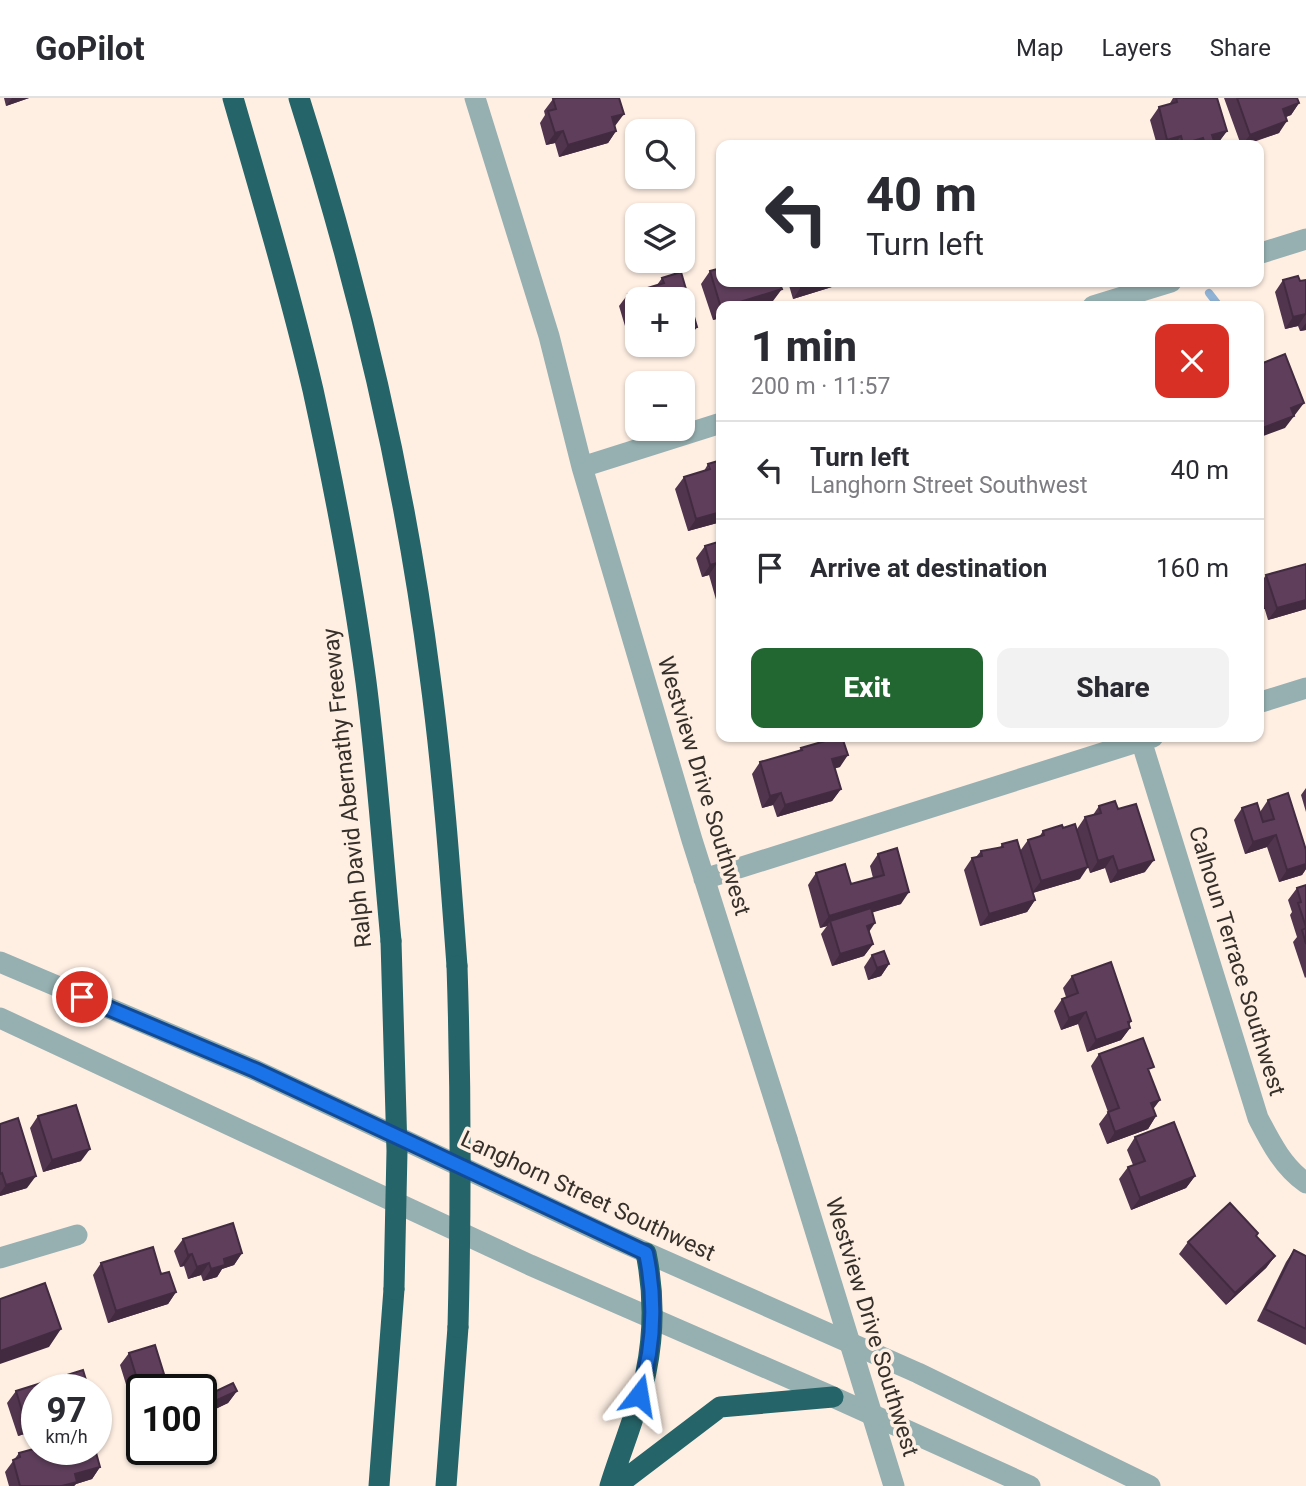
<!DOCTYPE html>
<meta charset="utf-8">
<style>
:root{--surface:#fff;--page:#f2f2f3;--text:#2b2b33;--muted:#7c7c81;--line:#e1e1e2;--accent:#226631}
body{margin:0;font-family:Roboto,sans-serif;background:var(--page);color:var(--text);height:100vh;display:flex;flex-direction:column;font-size:26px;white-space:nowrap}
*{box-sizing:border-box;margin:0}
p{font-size:23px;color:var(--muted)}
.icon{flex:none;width:38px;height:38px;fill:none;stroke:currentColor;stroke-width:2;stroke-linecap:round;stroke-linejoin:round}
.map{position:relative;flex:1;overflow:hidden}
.side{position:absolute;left:716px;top:203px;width:548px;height:441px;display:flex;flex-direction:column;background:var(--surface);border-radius:14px;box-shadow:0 2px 5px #0004}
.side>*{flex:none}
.guide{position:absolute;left:716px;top:42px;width:548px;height:147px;border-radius:14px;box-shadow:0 2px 5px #0004;background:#fff;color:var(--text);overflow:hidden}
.fabs{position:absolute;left:625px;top:21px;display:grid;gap:14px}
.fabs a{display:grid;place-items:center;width:70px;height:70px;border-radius:14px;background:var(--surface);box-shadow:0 2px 5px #0004;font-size:35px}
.speed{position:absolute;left:21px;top:1276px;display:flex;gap:14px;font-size:35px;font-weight:700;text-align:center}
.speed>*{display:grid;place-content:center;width:91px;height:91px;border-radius:50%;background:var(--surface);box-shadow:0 2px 5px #0004;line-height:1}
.speed small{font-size:18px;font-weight:400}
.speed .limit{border:4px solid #111;border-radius:10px;background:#fff;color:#111}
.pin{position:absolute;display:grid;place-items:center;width:60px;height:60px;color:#fff;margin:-30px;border:4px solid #fff;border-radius:50%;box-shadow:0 2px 7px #0007}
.me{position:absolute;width:77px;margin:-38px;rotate:14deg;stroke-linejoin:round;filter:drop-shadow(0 0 5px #0008)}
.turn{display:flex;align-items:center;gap:24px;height:147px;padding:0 35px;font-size:32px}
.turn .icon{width:91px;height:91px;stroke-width:2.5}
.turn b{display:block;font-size:49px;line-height:60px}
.round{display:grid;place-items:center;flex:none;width:74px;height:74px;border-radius:14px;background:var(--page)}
.summary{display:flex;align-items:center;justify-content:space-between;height:119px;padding:0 35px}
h1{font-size:42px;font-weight:800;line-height:52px}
.cta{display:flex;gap:14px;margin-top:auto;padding:14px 35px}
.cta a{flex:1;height:80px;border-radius:14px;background:var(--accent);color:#fff;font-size:28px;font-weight:800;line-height:80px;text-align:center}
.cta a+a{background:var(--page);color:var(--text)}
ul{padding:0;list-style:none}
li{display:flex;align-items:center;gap:21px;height:98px;padding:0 35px;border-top:2px solid var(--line)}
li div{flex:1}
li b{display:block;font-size:26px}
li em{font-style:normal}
header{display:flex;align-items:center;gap:42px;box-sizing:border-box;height:98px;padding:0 35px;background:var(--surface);border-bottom:2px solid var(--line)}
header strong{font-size:33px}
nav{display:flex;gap:38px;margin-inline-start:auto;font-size:24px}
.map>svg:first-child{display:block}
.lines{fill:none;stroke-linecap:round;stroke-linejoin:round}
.stream{stroke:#8fb2d5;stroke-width:8}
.minor{stroke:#96b0b1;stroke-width:21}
.highway{stroke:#256468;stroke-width:21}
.minor-bridge{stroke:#96b0b1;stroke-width:21}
.highway-bridge{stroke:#256468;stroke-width:21}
.wall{fill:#51354e}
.shaded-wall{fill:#422b40}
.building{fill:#5e3e5b;stroke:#422b40;stroke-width:2}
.route-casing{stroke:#114b97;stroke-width:18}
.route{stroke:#1a73e8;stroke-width:12}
.labels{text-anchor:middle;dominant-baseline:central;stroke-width:7;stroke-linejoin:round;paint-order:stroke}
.street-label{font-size:23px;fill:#36302b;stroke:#ffefe3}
</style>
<header>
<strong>GoPilot</strong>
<nav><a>Map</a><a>Layers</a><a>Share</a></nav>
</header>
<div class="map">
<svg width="1306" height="1388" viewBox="0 0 1306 1388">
<rect width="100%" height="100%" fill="#ffefe3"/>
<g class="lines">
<!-- stream -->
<path class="stream" d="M1209,195l10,13"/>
<!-- minor -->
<path class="minor" d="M475,0l74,238 33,131 110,373 95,299
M1258,156l48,-15
M1093,208l78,-24
M582,369l139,-44
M1258,605l48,-15
M1141,642l117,378c13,25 25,49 48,65
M704,781l449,-142
M0,864l255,108 356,167 307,136 232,113
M0,920l530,247 303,132 197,89
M0,1160l77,-23"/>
<!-- highway -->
<path class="highway" d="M233,0c28,97 57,194 80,292 21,96 40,194 53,292 11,86 17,173 25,259
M299,0c60,189 106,382 131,578 13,97 20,193 27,290
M379,1388l15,-197
M446,1388l12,-159
M610,1388c11,-36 29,-78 36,-114 8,-39 8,-80 0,-119
M616,1388l104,-79 113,-10"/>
<!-- minor-bridge -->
<path class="minor-bridge" d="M787,1041l107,347"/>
<!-- highway-bridge -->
<path class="highway-bridge" d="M391,843l6,210 -3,138
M457,868c4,121 4,240 1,361"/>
</g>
<!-- wall -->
<path class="wall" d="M4,0h25l-23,8z
M1173,0h44l10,33 -9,12 -7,2h-54l-7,-25 9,-13 10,-2z
M1224,0h73l2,5 -8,12 -5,2 -7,16 -34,12h-4z
M553,1l62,27 1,5 -8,12 -49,14 -4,-14 -9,2 -6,-22 5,-8 -1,-4z
M710,173l63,30 -60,19 -12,-36z
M681,174l16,55 -9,12 -6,2v-42h-45v46l-6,1 -12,-40 9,-12 29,-9 5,-7z
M1283,182l17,1 6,-1v50l-6,1 -2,-5 -13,3 -10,-37z
M788,184h60l-55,17z
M708,366l13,58 -33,9 -13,-42 9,-12 20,-6z
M721,443v60l-4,2 -8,-28 -7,2 -6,-19 9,-12z
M1306,466v45l-38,11 -10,-33 8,-12z
M801,650l39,19 -6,1 7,21 -9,12 -55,16 -4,-12 -11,3 -10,-34 8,-12 39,-11z
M1306,690v24l-5,-17z
M1268,702l38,50v19l-4,6 -23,7 -12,-35 -22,7 -11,-34 8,-12 18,4z
M1099,708l19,3 27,63 -35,11 -5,-15 -15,5 -6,-18 -4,24 -47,14 2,7 -8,12 -47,14 -16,-56 8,-12 4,-1 5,-6 19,-3 2,-4 18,7 8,-11 11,-3 4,-6 20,-3 14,1 8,-12 8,-2z
M878,756l23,50 -29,8 -3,20 4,12 -9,12 -32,10 -11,-32 6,-8 -7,2 -12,-43 8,-12 35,11 22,-6 -3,-12z
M1306,787v92l-1,1 -12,-36 4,-5 -7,-22 2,-3 -4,-12 9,-12z
M872,857l17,9 -8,12 -13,4 -4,-13z
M1072,878l59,45 -2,4 1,3 -9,12 -34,12 -9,-28 -17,6 -7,-19 8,-12 4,-2 -3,-9z
M1099,956l51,19 3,36 3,7 -8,13 -41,15 -8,-20 9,-12 -17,-46z
M38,1018l43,45 -38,11 -13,-44z
M0,1026l27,64 -27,8z
M1135,1039l60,39 -9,12 -55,22 -12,-31 9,-12 5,-2 -6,-15z
M1256,1138l19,20 -9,12 -40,37 -47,-51 9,-12z
M183,1141l59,14 -8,12 -12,4 -5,8 -14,4 -2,-6 -13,4 -4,-13 -4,1 -6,-16z
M1294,1152l12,6v89l-49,-24 29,-59z
M101,1165l60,11 15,18 -8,12 -60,19 -15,-48z
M129,1255l35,21 -8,12 -27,8 -9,-29z
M200,1281l3,19 -2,2v-10h-18l6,-10z
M37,1292v40l-19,6 -11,-33 9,-12z
M237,1293l-9,12 -21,10 -4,-8 9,-12z
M19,1355l81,14 -8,12 -16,5 -2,2h-65l-4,-14z"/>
<!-- shaded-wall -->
<path class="shaded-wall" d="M12,0h17l-23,8z
M1299,5l-8,12 -16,6 8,-12z
M624,16l-9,12 -3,-9z
M1287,23l-8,12 -37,12 8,-10z
M563,33l-8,12 -9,2 9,-12z
M616,33l-8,12 -49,14 9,-12z
M1227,33l-9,12 -7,2h-7l8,-10z
M1181,38l-7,9h-10l3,-5z
M1203,40l-4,7h-17l1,-1z
M817,184h31l-55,17 8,-12z
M782,191l-9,12 -16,5h-30z
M721,210v10l-8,2z
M1306,216l-8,12 -13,3 8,-12z
M1306,225v7l-6,1z
M697,229l-9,12 -6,2v-10z
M637,239v8l-6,1z
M1304,305l-19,25 -27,10v-7l2,-2 31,-21z
M721,414v10l-33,9 8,-12z
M717,465l-8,12 -7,2 8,-12z
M1306,502v9l-38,11 9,-12z
M848,657l-8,12 -17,5 9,-13z
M841,691l-9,12 -55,16 8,-12z
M781,695l-8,12 -11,3 8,-12z
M1276,737l-9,12 -22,7 8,-12z
M1113,758l-8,12 -15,5 8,-12z
M1154,762l-9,12 -35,11 8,-12z
M1306,766v5l-4,6 -23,7 8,-12z
M1088,769l-8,12 -48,14 9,-12z
M909,794l-8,12 -70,21 -1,-4 -3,5 -7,2 9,-12z
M1035,802l-8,12 -47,14 9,-12z
M875,825l-8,12v-9z
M873,846l-9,12 -32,10 8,-12z
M889,866l-8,12 -13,4 9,-12z
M1086,914l-8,12 -17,6 8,-12z
M1131,923l-6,9 5,-2 -9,12 -34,12 9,-12z
M1160,1002l-9,12v-9z
M1156,1018l-8,13 -41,15 8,-12z
M90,1051l-9,12 -38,11 9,-12z
M36,1078l-9,12 -27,8v-3l6,-8z
M1195,1078l-9,12 -55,22 9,-12z
M242,1155l-8,12 -12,4 -5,8 -14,4 8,-12 13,-10z
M192,1156l-8,12 -4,1 8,-12z
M1275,1158l-9,12 -40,37 9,-12z
M209,1165l-8,12 -13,4 9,-12z
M176,1194l-8,12 -60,19 8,-12z
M61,1231l-12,18 -49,17v-13z
M164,1276l-8,12 -27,8 9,-12z
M237,1293l-9,12 -21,10 8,-12z
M37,1323v9l-19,6 8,-12z
M100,1369l-8,12 -16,5 -2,2h-12l13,-12z"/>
<!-- building -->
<path class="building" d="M556,0h63l5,16 -12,3 4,14 -48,14 -5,-14 -8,2 -7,-22 8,-2 -3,-10z
M1176,0h41l10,33 -15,4 2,6 -9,3 -2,-6 -20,6 -2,-8 -14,4 -8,-33 18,-5z
M1237,0h60l2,5 -16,6 4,12 -37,14z
M721,170v14h58l3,7 -55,17h-6v2l-11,-37z
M681,174l16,55 -15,4v-32h-45v28l-9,-33 36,-11 -2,-5z
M1298,178l2,5 6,-1v34l-13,3 -10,-37z
M800,184h17l-16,5z
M1285,256l19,49 -13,5 3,8 -34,13 -2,-5v-59z
M721,362v52l-25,7 -12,-42 26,-8 -2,-5z
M721,443v36l-4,-14 -7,2 -5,-19z
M1306,466v36l-29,8 -11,-33z
M1258,493l6,17 -6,2z
M839,639h3l6,18 -16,4 9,30 -56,16 -4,-12 -11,3 -10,-34 42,-12 -1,-2z
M1288,695l18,57v14l-19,6 -11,-35 -23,7 -11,-34 15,-5 6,19 11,-3 -6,-19z
M1115,703l3,8 18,-5 18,56 -36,11 -5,-15 -15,5 -13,-44 16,-4 -2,-7z
M1075,726l13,43 -47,14 -13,-41 16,-5 -1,-4 19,-6 1,3z
M1017,742l18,60 -46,14 -17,-56 10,-2 -1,-5 22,-4 -1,-3z
M897,750l12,44 -80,24 -13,-43 29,-9 6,20 33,-9 -6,-21z
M1306,787v42l-8,-24 3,-1 -4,-14z
M871,810l4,15 -8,3 6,18 -33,10 -10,-33z
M1306,830v16l-4,-14z
M884,853l5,13 -12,4 -5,-13z
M1111,864l20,59 -3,1 2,6 -34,12 -10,-28 -17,6 -7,-19 16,-6 -6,-17z
M1143,940l11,29 -6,2 12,31 -9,3 5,13 -41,16 -7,-20 11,-4 -20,-54z
M76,1007l14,44 -38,11 -14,-44z
M18,1020l18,58 -30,9 -4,-12 -2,1v-50z
M1174,1024l21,54 -55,22 -12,-31 17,-6 -10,-24z
M1230,1105l28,30 -2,3 19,20 -40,37 -47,-51z
M233,1125l9,30 -18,6 1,6 -14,4 -2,-6 -12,4 -5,-13 -4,1 -5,-16z
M153,1149l8,27 8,-2 7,20 -60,19 -15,-48z
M1294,1152l12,6v73l-41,-20z
M45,1185l16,46 -61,22v-52z
M155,1247l9,29 -26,8 -9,-29z
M83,1272l6,20h-52v31l-11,3 -10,-33z
M200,1281l3,19h-2v-8h-11l-1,-10z
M233,1285l4,8 -22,10 -3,-8z
M37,1350v1h58l5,18 -25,7 2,8 -15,4h-42l-7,-26 7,-3 -1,-4z"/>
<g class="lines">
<defs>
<path id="route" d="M82,899l173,73 391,183c10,47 8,96 -7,142"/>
</defs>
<!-- route casing -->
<use href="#route" class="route-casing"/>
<!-- route -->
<use href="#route" class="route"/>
</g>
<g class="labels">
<!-- street labels -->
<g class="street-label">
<text transform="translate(704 688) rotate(73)">Westview Drive Southwest</text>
<text transform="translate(347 690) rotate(-96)">Ralph David Abernathy Freeway</text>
<text transform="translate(1237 863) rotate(73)">Calhoun Terrace Southwest</text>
<text transform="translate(588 1098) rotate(25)">Langhorn Street Southwest</text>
<text transform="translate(872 1229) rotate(73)">Westview Drive Southwest</text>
</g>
</g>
</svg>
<div class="fabs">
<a><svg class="icon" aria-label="search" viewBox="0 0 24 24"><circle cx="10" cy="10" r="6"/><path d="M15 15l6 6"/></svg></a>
<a><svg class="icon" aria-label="layers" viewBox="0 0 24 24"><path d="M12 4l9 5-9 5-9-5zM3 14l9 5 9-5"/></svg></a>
<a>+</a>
<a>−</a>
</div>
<div class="speed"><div>97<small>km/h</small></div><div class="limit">100</div></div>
<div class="pin" style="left:82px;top:899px;background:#d93025"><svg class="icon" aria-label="arrive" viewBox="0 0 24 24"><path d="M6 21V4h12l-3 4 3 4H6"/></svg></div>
<svg class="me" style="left:639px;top:1297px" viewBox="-20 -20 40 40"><path d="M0-17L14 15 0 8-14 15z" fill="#1a73e8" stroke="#fff" stroke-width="4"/></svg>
<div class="guide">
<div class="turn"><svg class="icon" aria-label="left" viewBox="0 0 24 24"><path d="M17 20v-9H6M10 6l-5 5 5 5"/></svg><div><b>40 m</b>Turn left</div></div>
</div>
<section class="side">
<div class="summary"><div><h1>1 min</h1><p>200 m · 11:57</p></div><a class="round" style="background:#d93025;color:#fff"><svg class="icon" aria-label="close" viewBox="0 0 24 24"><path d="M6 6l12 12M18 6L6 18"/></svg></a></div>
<ul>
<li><svg class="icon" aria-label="left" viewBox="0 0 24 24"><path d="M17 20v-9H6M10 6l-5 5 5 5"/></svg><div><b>Turn left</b><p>Langhorn Street Southwest</p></div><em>40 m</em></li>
<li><svg class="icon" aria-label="arrive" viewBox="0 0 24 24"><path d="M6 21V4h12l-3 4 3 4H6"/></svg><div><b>Arrive at destination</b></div><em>160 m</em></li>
</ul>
<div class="cta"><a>Exit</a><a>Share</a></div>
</section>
</div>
